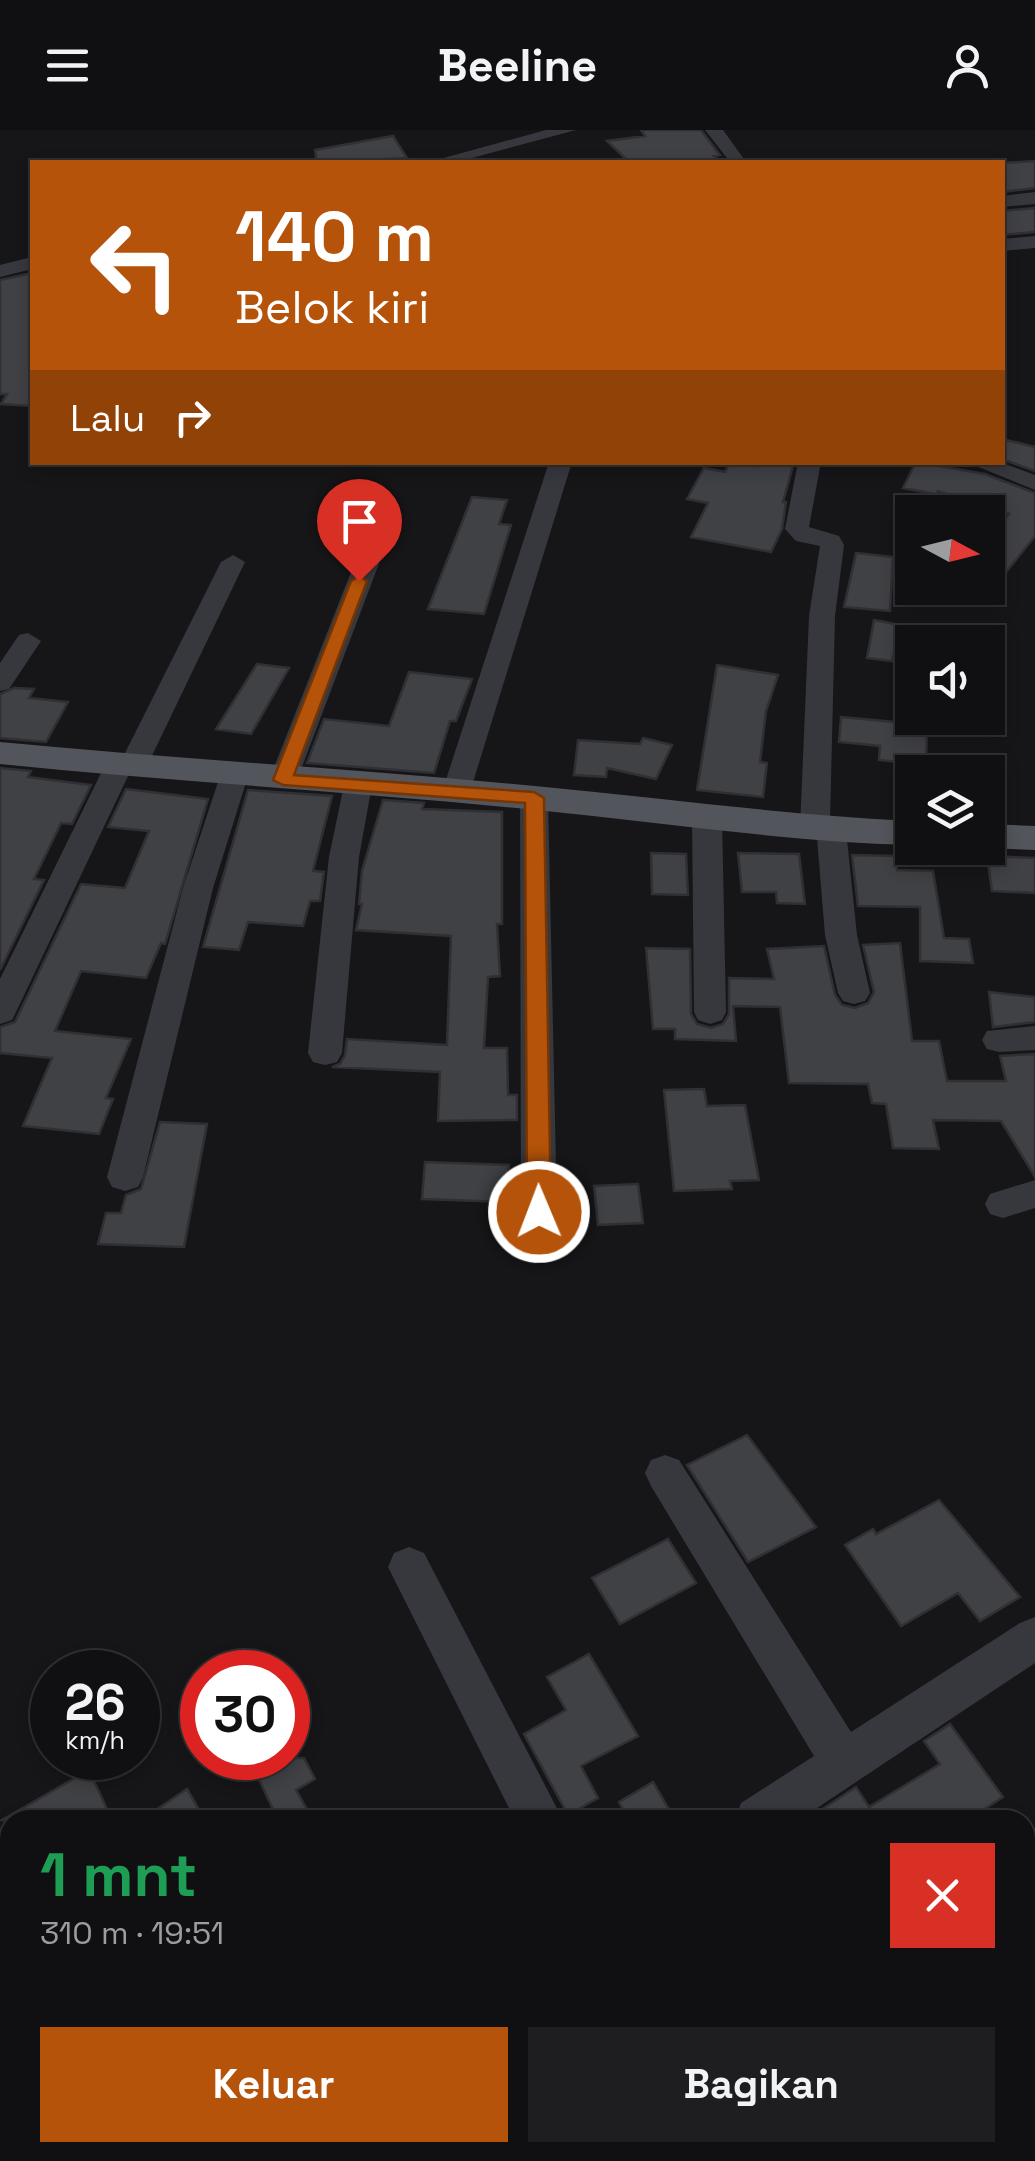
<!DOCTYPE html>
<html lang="id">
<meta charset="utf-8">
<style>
:root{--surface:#101012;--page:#1e1e20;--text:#f1f3f6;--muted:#9c9d9f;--line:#303032;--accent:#b45309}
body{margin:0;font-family:"Space Grotesk",sans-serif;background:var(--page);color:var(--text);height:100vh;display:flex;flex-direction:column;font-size:38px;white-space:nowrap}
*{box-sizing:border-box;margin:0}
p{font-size:32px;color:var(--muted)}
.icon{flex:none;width:55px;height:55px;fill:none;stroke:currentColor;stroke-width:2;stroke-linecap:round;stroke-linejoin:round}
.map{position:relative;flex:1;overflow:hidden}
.side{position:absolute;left:0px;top:1680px;width:1035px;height:352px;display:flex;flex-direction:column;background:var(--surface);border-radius:30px 30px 0 0;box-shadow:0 5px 15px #0003,0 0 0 2px var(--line)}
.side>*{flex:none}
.guide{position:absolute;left:30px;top:30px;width:975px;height:305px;border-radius:0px;box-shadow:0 5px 15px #0003,0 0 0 2px var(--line);background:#b45309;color:#fff;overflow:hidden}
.needle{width:65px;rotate:97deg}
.fabs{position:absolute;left:895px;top:365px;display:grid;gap:20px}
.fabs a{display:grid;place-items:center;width:110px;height:110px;border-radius:0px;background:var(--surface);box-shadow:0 5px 15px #0003,0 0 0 2px var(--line);font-size:50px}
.speed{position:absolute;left:30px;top:1520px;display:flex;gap:20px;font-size:50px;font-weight:700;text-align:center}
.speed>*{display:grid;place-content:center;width:130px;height:130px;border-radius:50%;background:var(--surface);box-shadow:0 5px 15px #0003,0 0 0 2px var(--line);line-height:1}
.speed small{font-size:25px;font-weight:400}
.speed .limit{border:15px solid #d22;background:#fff;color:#111}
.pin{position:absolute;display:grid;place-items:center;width:85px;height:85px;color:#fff;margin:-102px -42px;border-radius:50% 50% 50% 0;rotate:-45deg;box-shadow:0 0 10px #0007}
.pin .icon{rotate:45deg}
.me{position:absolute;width:110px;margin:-55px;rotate:359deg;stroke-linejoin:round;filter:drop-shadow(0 0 8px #0008)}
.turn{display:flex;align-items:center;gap:35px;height:210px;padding:0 40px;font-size:45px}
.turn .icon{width:130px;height:130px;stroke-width:2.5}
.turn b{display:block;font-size:70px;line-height:85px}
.then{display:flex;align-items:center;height:95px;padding:0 40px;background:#0003;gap:20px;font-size:38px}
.round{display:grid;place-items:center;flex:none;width:105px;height:105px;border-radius:0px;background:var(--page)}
.head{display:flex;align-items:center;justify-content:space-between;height:170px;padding:0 40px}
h1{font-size:60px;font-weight:800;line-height:75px;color:#1e9e55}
.button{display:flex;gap:20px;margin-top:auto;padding:20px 40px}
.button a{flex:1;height:115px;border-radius:0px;background:var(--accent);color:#fff;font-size:40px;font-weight:800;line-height:115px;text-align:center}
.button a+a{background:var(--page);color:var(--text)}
header{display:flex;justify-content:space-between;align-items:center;height:130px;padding:0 40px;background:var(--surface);font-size:45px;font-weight:800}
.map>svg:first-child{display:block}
.water{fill:#2c353c}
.building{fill:#404145;stroke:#303034;stroke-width:2.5}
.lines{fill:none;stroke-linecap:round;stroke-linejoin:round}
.minor{fill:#37383d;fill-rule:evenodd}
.major{fill:#53555c;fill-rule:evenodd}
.route{fill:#b45309;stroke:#753606;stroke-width:2.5}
</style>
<header><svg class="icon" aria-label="menu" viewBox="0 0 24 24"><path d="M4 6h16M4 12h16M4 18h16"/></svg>Beeline<svg class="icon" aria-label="person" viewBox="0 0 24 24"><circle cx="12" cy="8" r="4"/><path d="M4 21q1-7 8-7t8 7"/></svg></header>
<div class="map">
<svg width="1035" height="2031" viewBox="0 0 1035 2031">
<rect width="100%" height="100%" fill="#161618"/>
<!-- water -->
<path class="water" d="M0,1904l10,13v105l77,1 6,8h-93z"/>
<!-- building -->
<path class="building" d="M641,0h60l19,25 -6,1 6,6h-91l-22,-21 38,-5z
M393,6l14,22 -90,4 -2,-12z
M1035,31v27l-33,4v-29z
M1035,78v24l-33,3v-24z
M32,143v133l-31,-2 6,-10h-7v-114z
M1002,309l33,8v24l-33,-12z
M730,332l27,4 1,-4h36l-11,40h3l-4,27 -11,23 -80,-15 17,-34 -21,-4 17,-31 21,4z
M916,332l69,12 50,19v43l-47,59v-54l21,-27 -71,-23 -2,3 -33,-6z
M472,367l35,3 -8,24 12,1 -27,89 -56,-5z
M856,423l37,4 -3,54 -46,-4z
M874,490l26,5 -8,36 -25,-3z
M257,534l32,4 -38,66 -35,-5z
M717,535l61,10 -12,36 -6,51 7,1 -4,34 -66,-7z
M409,542l63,7 -16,42h-6l-16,52 -127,-10 17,-44 65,7z
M14,558l20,1 -5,9 39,4 -22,40 -46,-4v-44z
M841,587l86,8 -1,40 -47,-5 1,-14 -41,-4z
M643,608l29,7 -16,34 -49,-11 -1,9 -32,-2 4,-35 62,4z
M0,638l31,3 -3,6 63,8 -19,39 -11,-1 -27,56 10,1 -44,90z
M126,659l82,10 -43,145 -4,-1 -15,35 -65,-7 -26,60 76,8 -25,59 7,1 -14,35 -76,-8 29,-68 -52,-5v-26l15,-5 66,-138 44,4 24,-57 -41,-4z
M248,660l84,6 -19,75 11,1 -4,29h-10l-7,25 -55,-4 -9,28 -36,-3z
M383,670l41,3 -2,6 80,3v112h-5l3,52 -12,1 -4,71h23l1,47h9v25l-79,1 2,-49 -108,-5 8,-3 5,-9 2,-16 100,6 4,-109 -95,-6 6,-26h-3l3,-33z
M651,723l35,1 2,41 -36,-1z
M738,723l61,1 6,50 -28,-1 -1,-11h-34z
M852,725l43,1 2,14 36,1 11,67 25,1 4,24 -53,-2v-54l-62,-1z
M987,726l48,2v35l-43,-2z
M900,813l12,98h27l8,40h59l-6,-25 35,-2v123l-34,-56 -68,-1 6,29 -46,-1 -7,-44 -14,-1 -4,-19 -79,-1 -9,-76 -47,-1 3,35 -61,-2v-10h-22l-7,-81 44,1 1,65 6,10 14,4 12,-4 6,-10v-36l45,1 -7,-30 57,-3 11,49 7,10 13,3 13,-5 6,-11 -11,-47z
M989,862l46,5v25l-42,5z
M704,959l3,17 38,-1 14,75 -29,1 2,8 -58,2 -10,-101z
M160,992l47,2 -23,123 -86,-3 8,-31h15l5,-18 15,-6z
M425,1032l84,3 -2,37 -85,-3z
M638,1054l5,39 -45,2 -4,-39z
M747,1305l69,92 -68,35 -61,-97z
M939,1370l81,97 -40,24 -22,-28 -57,33 -56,-81 28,-16 3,5z
M668,1409l28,44 -76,41 -28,-46z
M589,1524l49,82 -57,30 17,32 -30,17 -44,-81 42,-24 -19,-33z
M950,1594l53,73 -35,23h-136l-8,-12 32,-21 13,20 71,-43 -16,-23z
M249,1628h55l11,21 -19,11 17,30h-35z
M89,1640l23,50h-110z
M653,1652l22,38h-46l-10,-18z
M187,1659l18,31h-64z"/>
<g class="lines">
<!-- minor -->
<path class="minor" d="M546,0h30l-119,32h-28z
M705,0h18l23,32h-16z
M1035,62v12l-33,3v-11z
M1035,106v12l-33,3v-12z
M32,127v12l-32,8v-12z
M549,332h23l-102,330 -4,6h-20l-4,-6z
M798,332h23l-12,65 30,9 5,9 -9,71 -5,205 11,2 5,7 11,105 13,58 -5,8 -11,3 -11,-3 -5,-8 -13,-58 -8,-97 -12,-2 -5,-7 9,-213 11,-70 -24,-5 -11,-12z
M966,332h34l35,13v15z
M382,387l12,7 -97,256 -4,6h-20l-4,-6 101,-256z
M233,425l12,7 -98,204 -4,6 -14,2 -113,238 -4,8 -12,4v-45l105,-214 4,-6 14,-2 98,-195z
M28,503l13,8 -32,48 -9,2v-28l19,-28z
M234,637l10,3 4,6 -35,112 -70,289 -5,10 -13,4 -13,-4 -5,-10 76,-289 37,-112 4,-6z
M358,646l10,3 4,6 -13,72 -17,196 -5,9 -12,3 -12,-3 -5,-9 21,-196 15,-72 4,-6z
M534,659l10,3 4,6 9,414 -5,10 -13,4 -13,-4 -5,-10 -1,-414 4,-6z
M707,679l10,2 5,7 4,194 -4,8 -12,4 -12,-4 -4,-8 -2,-194 5,-7z
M1035,896v24l-36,2 -12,-3 -5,-9 5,-9z
M1035,1050v28l-32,10 -13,-4 -5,-10 5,-10z
M665,1325l14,5 172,272 169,-109 15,-6v46l-236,157h-64l6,-17 73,-47 -163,-270 -6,-13 6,-13z
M409,1417l15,6 139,267h-48l-127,-253 6,-14z
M707,2022h54l3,9h-54z"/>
<!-- major -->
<path class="major" d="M0,612c178,17 357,27 535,44 126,12 251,29 377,35v24c-126,-3 -251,-23 -376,-35 -179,-18 -358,-28 -536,-46z
M988,694l47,2v24l-50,-2z"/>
</g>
<!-- route -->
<path class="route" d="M359,446l8,5 -73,194 240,17 10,6 7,414 -4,7h-16l-4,-7 -2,-409 -242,-18 -10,-5 78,-199z"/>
</svg>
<div class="fabs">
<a><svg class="needle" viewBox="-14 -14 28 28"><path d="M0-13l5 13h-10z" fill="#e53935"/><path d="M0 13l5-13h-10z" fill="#9c9d9f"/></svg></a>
<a><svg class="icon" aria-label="sound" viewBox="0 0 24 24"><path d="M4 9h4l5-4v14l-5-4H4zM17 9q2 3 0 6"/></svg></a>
<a><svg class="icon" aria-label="layers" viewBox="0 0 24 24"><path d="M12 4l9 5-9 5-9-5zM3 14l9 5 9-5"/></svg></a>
</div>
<div class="speed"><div>26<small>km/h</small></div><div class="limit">30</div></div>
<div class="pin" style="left:359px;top:451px;background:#d93025"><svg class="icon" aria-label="arrive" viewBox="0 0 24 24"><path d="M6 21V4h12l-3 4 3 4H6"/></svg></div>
<svg class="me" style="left:539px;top:1082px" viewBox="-20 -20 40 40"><circle r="17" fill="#b45309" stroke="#fff" stroke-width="3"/><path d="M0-11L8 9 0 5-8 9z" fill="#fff"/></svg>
<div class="guide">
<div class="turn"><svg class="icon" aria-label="left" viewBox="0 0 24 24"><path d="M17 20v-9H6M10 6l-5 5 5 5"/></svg><div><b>140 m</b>Belok kiri</div></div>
<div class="then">Lalu<svg class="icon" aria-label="right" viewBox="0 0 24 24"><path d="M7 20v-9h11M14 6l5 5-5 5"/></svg></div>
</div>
<section class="side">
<div class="head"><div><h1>1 mnt</h1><p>310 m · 19:51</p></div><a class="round" style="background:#d93025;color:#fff"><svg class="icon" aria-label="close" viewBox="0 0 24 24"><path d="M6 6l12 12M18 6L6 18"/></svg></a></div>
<div class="button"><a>Keluar</a><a>Bagikan</a></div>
</section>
</div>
